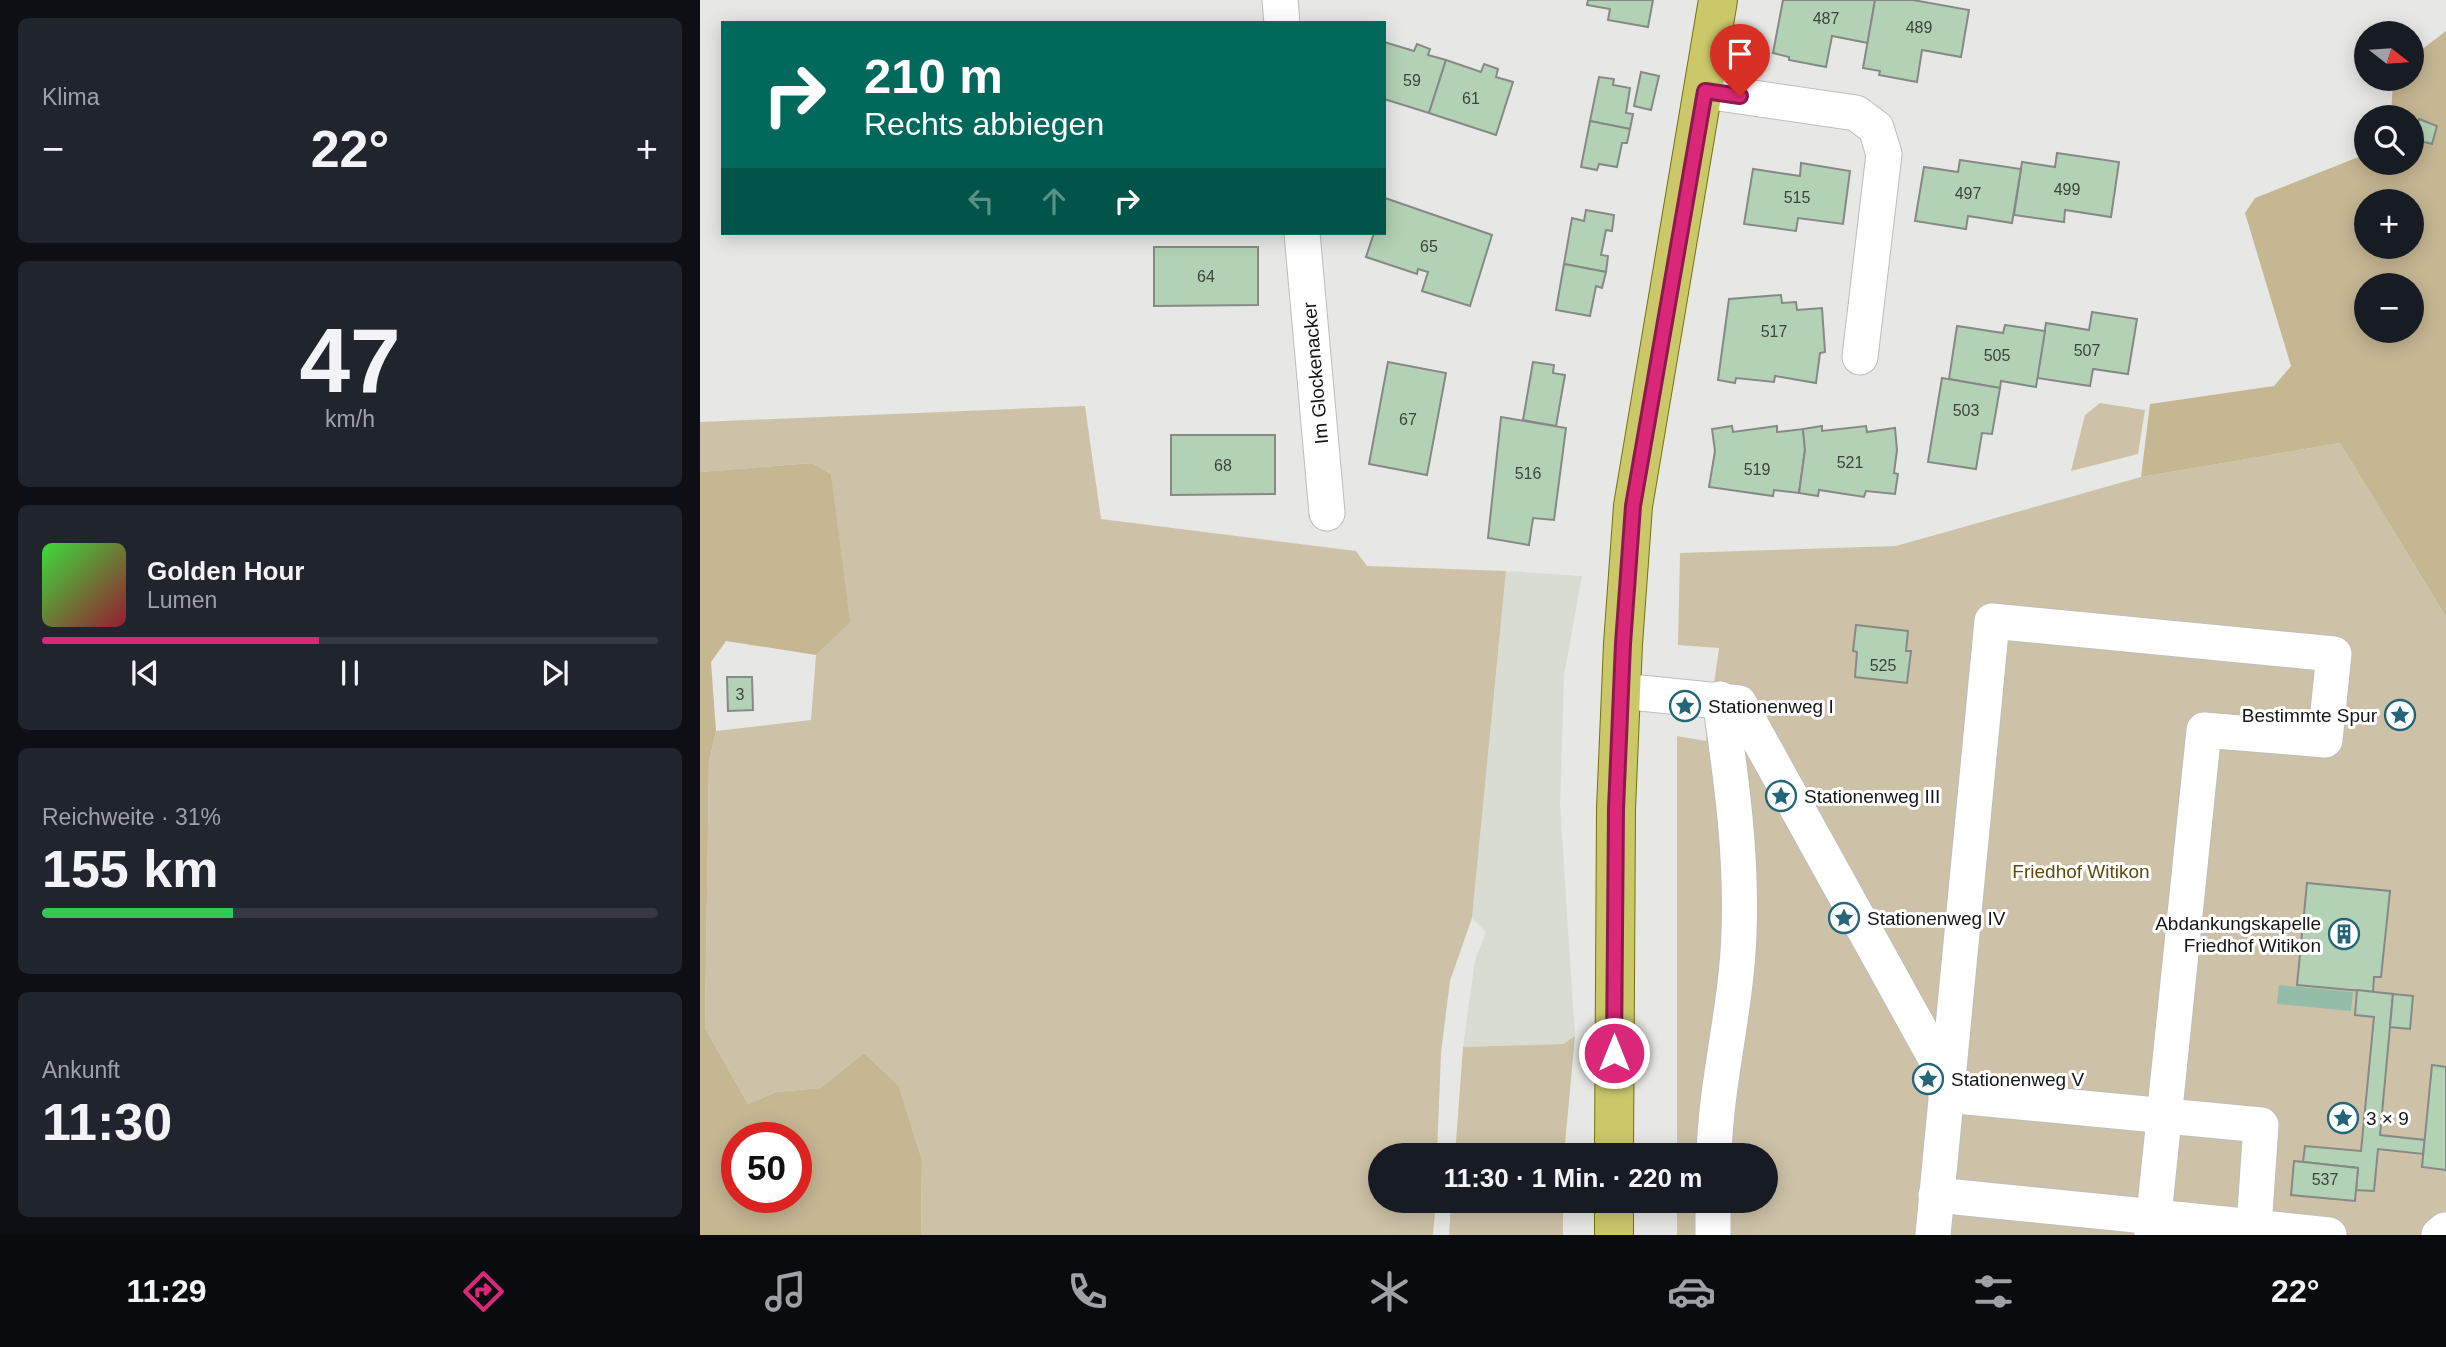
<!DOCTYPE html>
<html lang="de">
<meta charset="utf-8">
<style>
:root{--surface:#171b24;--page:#20242c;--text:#f1f3f6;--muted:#9ea1a6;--line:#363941;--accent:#db2777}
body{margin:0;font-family:Helvetica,sans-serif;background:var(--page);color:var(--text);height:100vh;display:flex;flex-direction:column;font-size:26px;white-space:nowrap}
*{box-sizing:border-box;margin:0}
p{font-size:23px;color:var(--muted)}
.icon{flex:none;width:38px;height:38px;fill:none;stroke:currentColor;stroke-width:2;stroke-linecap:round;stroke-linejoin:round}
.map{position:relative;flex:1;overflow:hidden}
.details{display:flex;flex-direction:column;gap:18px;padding:18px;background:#0d0f14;width:700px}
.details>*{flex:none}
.banner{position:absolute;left:21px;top:21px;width:665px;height:214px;border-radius:0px;box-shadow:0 4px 18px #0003;background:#00695c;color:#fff;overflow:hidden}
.needle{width:46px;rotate:107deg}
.tools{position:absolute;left:1654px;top:21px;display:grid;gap:14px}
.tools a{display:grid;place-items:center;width:70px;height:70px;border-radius:50%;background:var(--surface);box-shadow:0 4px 18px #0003;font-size:35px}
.speed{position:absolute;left:21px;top:1122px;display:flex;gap:14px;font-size:35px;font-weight:700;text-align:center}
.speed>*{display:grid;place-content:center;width:91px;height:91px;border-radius:50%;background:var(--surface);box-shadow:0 4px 18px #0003;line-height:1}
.speed .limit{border:10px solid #d22;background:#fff;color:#111}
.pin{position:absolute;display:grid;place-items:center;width:60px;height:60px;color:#fff;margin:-72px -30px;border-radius:50% 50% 50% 0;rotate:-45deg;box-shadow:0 0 7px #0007}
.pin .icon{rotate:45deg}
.me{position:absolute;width:77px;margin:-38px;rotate:0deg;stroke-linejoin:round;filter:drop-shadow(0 0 5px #0008)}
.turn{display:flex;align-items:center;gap:24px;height:147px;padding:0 28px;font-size:32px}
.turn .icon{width:91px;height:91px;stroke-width:2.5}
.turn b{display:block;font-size:49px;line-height:60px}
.lanes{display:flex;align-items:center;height:66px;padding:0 28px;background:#0003;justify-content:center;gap:35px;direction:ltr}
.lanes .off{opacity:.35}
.big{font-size:52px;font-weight:700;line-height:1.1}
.details .card{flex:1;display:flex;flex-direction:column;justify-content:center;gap:10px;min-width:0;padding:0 24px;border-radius:10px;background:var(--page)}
.details .dial{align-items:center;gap:0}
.dial b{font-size:91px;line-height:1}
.song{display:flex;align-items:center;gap:21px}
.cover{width:84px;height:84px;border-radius:10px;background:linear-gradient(135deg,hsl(120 70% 55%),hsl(350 70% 35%))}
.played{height:7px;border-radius:4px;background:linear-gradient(90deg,var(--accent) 45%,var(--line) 45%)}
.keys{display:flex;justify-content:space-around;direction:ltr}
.heat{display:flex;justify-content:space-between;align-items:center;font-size:38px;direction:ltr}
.charge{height:10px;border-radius:5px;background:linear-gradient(90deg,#34c759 31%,var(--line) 0)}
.trip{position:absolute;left:668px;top:1143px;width:410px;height:70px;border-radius:35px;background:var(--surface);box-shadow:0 4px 18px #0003;font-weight:700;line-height:70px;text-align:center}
.dock{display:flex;height:112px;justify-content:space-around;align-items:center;background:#090b0e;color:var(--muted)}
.dock .icon{width:49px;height:49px}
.dock .on{color:var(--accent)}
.dock b{font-size:32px;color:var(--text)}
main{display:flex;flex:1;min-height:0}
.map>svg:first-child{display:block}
.built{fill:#d8dcd2}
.green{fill:#cdc2a7}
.forest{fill:#c6b793;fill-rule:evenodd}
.water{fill:#93bca9}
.building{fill:#b3d1b4;stroke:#878987;stroke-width:2}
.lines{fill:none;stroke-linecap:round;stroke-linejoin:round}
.minor-casing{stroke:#bdbebb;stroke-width:37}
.major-casing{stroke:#75710b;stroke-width:40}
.minor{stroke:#fff;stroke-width:35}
.major{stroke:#cbc86a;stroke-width:38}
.route-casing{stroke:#8e194d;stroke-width:18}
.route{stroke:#db2777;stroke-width:12}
.labels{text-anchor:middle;stroke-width:6;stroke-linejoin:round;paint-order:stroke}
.number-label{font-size:16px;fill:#3c443c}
.street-label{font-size:19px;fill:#151514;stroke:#fff}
.poi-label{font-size:19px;fill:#151514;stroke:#fff;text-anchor:start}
.park-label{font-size:19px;fill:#604b0a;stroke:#fff}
</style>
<main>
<section class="details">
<div class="card"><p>Klima</p>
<div class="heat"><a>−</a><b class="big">22°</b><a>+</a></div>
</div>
<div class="card dial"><b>47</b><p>km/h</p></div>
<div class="card">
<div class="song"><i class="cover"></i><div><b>Golden Hour</b><p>Lumen</p></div></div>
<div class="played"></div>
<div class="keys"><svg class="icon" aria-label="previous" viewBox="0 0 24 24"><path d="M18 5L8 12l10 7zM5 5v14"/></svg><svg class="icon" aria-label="pause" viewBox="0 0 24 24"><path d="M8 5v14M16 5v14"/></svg><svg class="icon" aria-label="next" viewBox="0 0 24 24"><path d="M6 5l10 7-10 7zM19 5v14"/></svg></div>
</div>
<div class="card"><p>Reichweite · 31%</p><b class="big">155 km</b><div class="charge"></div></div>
<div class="card"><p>Ankunft</p><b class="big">11:30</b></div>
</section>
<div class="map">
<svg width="1746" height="1235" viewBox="0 0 1746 1235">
<rect width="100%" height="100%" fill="#e7e8e5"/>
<path class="built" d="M 806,571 L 882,576 L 864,675 L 860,805 L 875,1036 L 863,1044 L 763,1047 L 775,960 L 786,932 L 772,918 Z"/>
<g class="green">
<path d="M 1400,403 L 1445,410 L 1438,454 L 1371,471 L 1385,415 Z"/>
<path d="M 385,406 L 401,519 L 656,551 L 667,566 L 806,571 L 772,918 L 750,981 L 741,1053 L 737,1155 L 681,1155 L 681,1200 L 736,1201 L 733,1235 L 221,1235 L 222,1160 L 199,1086 L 164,1053 L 120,1088 L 76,1092 L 48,1104 L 5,1028 L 9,762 L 16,731 L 111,720 L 116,655 L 129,641 L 136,530 L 131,474 L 112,463 L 0,472 L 0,422 Z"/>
<path d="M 1640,443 L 1746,617 L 1746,1235 L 977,1235 L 977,1201 L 1066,1200 L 1066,1155 L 977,1155 L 977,736 L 1006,741 L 1019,648 L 978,645 L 980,553 L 1196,546 L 1441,477 Z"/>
<path d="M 875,1036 L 864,1155 L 755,1155 L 763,1047 L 863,1044 Z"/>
<path d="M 751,1201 L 863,1201 L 863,1235 L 749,1235 Z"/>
</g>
<g class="forest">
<path d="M 1746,31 L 1746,617 L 1640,443 L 1441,477 L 1450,404 L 1574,386 L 1591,366 L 1545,213 L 1555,198 L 1666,154 L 1666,163 L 1712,163 L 1712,117 L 1691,117 L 1693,79 L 1712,79 L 1712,57 ZM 1666,201 L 1712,201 L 1712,247 L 1666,247 ZM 1666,285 L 1712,285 L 1712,331 L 1666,331 Z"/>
<path d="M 112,463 L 131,474 L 150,622 L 116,655 L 26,641 L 11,662 L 16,731 L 9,762 L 5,1028 L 48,1104 L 76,1092 L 120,1088 L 164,1053 L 199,1086 L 222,1160 L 221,1235 L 0,1235 L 0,472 ZM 37,1138 L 96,1138 L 96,1197 L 37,1197 Z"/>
</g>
<path class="water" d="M 1579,985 L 1653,992 L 1651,1011 L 1577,1004 Z"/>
<g class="building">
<path d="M 888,0 L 953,0 L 948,27 L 908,20 L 910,9 L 887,5 Z"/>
<path d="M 1083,0 L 1175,0 L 1168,43 L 1132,36 L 1126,67 L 1089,60 L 1089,57 L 1073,53 Z"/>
<path d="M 1175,0 L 1213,0 L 1269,10 L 1261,57 L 1222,50 L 1217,82 L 1179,75 L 1180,71 L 1163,68 Z"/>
<path d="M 684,42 L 714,51 L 717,44 L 730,49 L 728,55 L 746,60 L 729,113 L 684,99 Z"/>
<path d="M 746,60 L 781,72 L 784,64 L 798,69 L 796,77 L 813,82 L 796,135 L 729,113 Z"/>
<path d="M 941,72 L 959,76 L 951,110 L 934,106 Z"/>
<path d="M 899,77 L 914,79 L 913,85 L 930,88 L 926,113 L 933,114 L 930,129 L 890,121 Z"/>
<path d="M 1719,119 L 1737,126 L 1732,144 L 1713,139 Z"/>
<path d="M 890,121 L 930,129 L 927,143 L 922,143 L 917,167 L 899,164 L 897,170 L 881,167 Z"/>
<path d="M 1357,153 L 1419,162 L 1411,217 L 1365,210 L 1364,222 L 1314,215 L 1322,162 L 1355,167 Z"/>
<path d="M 1260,160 L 1321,169 L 1312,223 L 1268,216 L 1266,229 L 1215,221 L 1224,167 L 1258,172 Z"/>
<path d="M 1101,163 L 1150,171 L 1143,224 L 1098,218 L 1096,231 L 1044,224 L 1053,169 L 1100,176 Z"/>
<path d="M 685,198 L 792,235 L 770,306 L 722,291 L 728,272 L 718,269 L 717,274 L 666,257 L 674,233 L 684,233 Z"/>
<path d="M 886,210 L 914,215 L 912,231 L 906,230 L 901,255 L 908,256 L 906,272 L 864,264 L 872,218 L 884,221 Z"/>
<path d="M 454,247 L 558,247 L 558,305 L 454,306 Z"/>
<path d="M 864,264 L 906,272 L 902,288 L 896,286 L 890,316 L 856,310 Z"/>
<path d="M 1081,295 L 1082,303 L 1096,302 L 1097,310 L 1122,308 L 1125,352 L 1120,353 L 1116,383 L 1075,376 L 1074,382 L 1036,378 L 1035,383 L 1018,380 L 1029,299 Z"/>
<path d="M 1392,312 L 1437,319 L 1428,374 L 1393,369 L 1390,386 L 1337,378 L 1346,323 L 1389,330 Z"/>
<path d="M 1305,325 L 1345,331 L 1336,387 L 1301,381 L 1300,388 L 1249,379 L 1257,326 L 1303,333 Z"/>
<path d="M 688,362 L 746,373 L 727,475 L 669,464 Z"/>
<path d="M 833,362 L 854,365 L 853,373 L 865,375 L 856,426 L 823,420 Z"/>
<path d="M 1242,378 L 1300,388 L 1292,434 L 1282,433 L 1276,469 L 1228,462 Z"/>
<path d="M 801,417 L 866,428 L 854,520 L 833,518 L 829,545 L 788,538 Z"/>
<path d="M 1032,426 L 1033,432 L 1077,426 L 1077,432 L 1103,429 L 1105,450 L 1099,493 L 1074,490 L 1073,496 L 1009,487 L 1015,451 L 1012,429 Z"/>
<path d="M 1122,426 L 1122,431 L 1166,426 L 1167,432 L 1195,428 L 1197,450 L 1194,473 L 1198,474 L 1195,494 L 1166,491 L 1164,497 L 1119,490 L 1118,496 L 1099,493 L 1105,450 L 1103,429 Z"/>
<path d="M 471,435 L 575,435 L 575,494 L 471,495 Z"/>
<path d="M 1156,625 L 1208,631 L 1206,651 L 1211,651 L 1207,683 L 1155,677 L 1157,652 L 1153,651 Z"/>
<path d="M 27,677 L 52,677 L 53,710 L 28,711 Z"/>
<path d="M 1607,883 L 1690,891 L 1681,977 L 1674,977 L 1673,992 L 1597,985 Z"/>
<path d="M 1657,990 L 1693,994 L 1680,1135 L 1725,1140 L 1723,1154 L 1678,1149 L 1674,1191 L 1656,1190 L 1658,1168 L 1603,1162 L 1605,1146 L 1661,1151 L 1674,1017 L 1655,1015 Z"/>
<path d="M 1693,994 L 1713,996 L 1710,1029 L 1690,1027 Z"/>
<path d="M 1732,1065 L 1746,1067 L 1746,1170 L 1722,1167 Z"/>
<path d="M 1594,1161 L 1658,1168 L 1655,1201 L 1591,1195 Z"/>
</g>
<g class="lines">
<g class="minor-casing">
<g id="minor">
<path d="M 580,0 L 582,23"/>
<path d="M 1005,91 L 1156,113 L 1176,128 L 1184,154 L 1160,357"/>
<path d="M 602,233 L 627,513"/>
<path d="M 921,691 L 1039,703 L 1247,1079"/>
<path d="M 1246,1095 L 1561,1125 L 1554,1227 L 1629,1235"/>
<path d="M 1014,1155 C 1016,1080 1037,1007 1039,932 C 1042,852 1031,778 1020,699"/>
<path d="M 1236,1195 L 1554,1227"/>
<path d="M 1013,1235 L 1013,1200"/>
<path d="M 1233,1235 L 1292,621 L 1634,654 L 1625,740 L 1504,730 L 1452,1235"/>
<path d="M 1739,1235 L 1745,1230"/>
</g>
</g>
<g class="major-casing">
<g id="major">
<path d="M 914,1155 L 916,809 L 923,644 L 933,506 L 1018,0"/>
<path d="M 914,1235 L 914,1200"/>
</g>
</g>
<use href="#minor" class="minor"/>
<use href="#major" class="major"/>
</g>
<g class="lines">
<g class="route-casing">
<path id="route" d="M 914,1053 L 916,809 L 923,644 L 933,506 L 1005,91 L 1040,96"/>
</g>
<use href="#route" class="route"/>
</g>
<defs>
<g id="sight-ring" transform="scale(1.575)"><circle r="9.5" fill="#fff" stroke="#246579" stroke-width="1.5"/><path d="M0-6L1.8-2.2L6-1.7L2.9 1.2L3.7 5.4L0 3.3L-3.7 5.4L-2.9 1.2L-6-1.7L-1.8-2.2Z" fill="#246579"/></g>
<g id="building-ring" transform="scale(1.575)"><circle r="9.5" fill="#fff" stroke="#246579" stroke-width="1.5"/><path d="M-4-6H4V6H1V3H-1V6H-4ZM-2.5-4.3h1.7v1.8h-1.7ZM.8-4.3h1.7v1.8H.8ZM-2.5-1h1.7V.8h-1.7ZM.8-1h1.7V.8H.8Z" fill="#246579"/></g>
</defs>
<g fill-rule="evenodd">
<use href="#sight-ring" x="985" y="706"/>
<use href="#sight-ring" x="1700" y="715"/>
<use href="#sight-ring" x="1081" y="796"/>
<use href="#sight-ring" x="1144" y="918"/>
<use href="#building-ring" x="1644" y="934"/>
<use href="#sight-ring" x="1228" y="1079"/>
<use href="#sight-ring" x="1643" y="1118"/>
</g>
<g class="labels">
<g class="number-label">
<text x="1126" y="24">487</text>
<text x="1219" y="33">489</text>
<text x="712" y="86">59</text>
<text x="771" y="104">61</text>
<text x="1367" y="195">499</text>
<text x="1268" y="199">497</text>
<text x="1097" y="203">515</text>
<text x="729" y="252">65</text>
<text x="506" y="282">64</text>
<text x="1074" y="337">517</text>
<text x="1387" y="356">507</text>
<text x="1297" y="361">505</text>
<text x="1266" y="416">503</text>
<text x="708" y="425">67</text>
<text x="1150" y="468">521</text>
<text x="523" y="471">68</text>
<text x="1057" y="475">519</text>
<text x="828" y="479">516</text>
<text x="1183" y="671">525</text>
<text x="40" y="700">3</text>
<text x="1625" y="1185">537</text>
</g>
<g class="street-label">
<text transform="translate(615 373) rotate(-95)" y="7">Im Glockenacker</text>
</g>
<g class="poi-label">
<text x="1008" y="713">Stationenweg I</text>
<text x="1677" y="722" text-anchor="end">Bestimmte Spur</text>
<text x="1104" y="803">Stationenweg III</text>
<text x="1167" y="925">Stationenweg IV</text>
<text x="1621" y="930" text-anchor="end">Abdankungskapelle<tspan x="1621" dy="22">Friedhof Witikon</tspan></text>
<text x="1251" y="1086">Stationenweg V</text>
<text x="1666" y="1125">3 × 9</text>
</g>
<g class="park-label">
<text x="1381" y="878">Friedhof Witikon</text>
</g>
</g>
</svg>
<div class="tools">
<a><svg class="needle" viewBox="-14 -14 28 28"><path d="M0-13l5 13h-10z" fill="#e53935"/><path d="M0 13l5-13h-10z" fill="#9ea1a6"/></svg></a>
<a><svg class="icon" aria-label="search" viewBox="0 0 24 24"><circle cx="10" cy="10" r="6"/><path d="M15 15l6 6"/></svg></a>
<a>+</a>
<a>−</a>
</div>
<div class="speed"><div class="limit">50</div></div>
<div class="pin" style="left:1040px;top:96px;background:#d93025"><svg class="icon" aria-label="arrive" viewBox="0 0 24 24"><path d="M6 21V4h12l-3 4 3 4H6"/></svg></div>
<svg class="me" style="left:914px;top:1053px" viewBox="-20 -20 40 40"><circle r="17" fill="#db2777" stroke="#fff" stroke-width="3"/><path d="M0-11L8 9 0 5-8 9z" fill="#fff"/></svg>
<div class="trip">11:30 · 1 Min. · 220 m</div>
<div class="banner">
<div class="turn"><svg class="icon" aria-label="right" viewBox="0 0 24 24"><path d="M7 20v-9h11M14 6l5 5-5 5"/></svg><div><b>210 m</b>Rechts abbiegen</div></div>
<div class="lanes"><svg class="icon off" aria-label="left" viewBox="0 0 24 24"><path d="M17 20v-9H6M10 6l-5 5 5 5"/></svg><svg class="icon off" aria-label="ahead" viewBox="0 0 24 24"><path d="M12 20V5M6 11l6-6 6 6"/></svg><svg class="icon" aria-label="right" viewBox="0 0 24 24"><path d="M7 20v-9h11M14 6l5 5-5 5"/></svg></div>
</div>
</div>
</main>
<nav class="dock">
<b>11:29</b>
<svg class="icon on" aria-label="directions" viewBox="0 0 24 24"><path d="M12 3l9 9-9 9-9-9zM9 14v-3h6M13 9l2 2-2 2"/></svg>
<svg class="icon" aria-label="music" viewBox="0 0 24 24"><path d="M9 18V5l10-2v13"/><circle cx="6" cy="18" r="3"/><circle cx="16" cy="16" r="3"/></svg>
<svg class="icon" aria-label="phone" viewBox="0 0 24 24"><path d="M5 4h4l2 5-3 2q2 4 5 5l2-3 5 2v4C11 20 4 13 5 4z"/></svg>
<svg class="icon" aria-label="climate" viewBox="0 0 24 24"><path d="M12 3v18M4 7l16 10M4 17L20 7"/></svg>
<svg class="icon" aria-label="car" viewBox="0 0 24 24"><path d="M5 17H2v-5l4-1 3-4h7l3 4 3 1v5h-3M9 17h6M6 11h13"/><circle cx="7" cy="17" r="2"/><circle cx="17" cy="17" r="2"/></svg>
<svg class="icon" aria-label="filters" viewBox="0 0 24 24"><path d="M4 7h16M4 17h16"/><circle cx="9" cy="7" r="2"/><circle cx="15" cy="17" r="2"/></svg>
<b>22°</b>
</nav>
